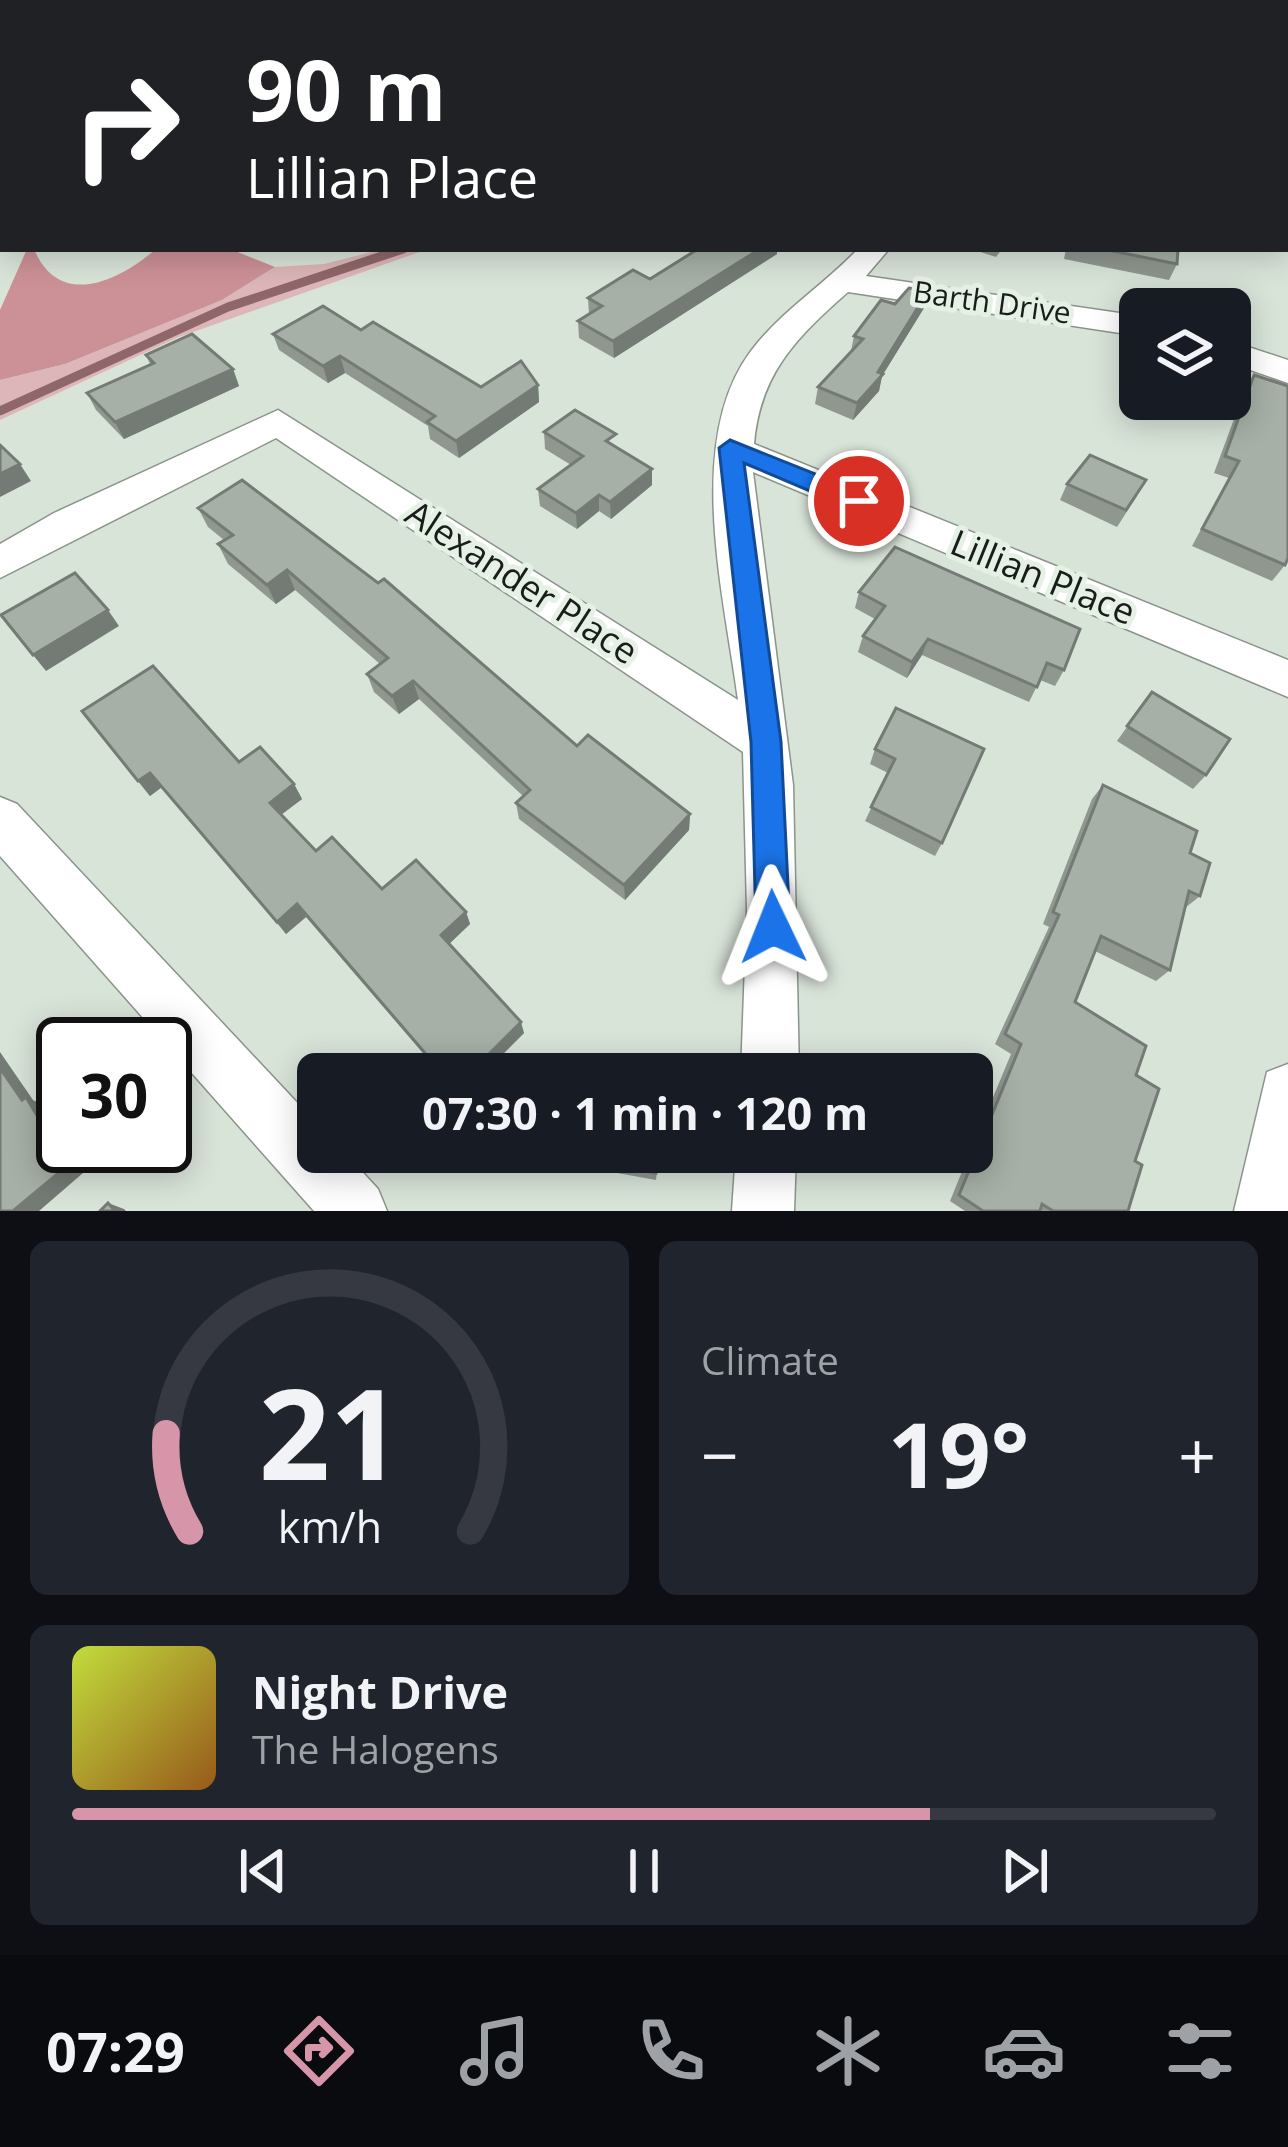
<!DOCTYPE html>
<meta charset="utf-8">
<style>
:root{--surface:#171b24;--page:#20242c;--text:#f1f3f6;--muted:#9ea1a6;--line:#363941;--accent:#d695a8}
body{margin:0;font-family:"Open Sans",sans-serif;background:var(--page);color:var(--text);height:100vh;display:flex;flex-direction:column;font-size:45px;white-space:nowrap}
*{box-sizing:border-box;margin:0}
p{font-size:39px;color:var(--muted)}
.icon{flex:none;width:66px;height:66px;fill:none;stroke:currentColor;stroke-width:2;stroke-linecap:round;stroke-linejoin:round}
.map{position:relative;height:1211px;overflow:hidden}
.panel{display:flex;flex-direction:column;gap:30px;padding:30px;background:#0d0f14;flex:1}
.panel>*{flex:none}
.guide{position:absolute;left:0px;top:0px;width:1290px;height:252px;box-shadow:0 6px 30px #0003;background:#202124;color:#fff;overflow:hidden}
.tools{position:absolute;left:1119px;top:288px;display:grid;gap:24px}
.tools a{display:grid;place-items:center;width:132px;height:132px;border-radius:18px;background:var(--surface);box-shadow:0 6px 30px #0003;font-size:60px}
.speed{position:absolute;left:36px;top:1017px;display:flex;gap:24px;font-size:60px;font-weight:700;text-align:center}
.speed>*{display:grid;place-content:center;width:156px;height:156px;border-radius:50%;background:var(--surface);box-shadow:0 6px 30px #0003;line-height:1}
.speed .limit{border:6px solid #111;border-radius:18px;background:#fff;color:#111}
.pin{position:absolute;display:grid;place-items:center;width:102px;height:102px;color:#fff;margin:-51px;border:6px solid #fff;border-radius:50%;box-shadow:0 3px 12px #0007}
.me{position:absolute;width:132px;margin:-66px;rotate:358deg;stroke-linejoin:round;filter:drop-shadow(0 0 9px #0008)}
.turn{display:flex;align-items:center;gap:42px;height:252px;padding:0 48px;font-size:54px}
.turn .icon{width:156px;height:156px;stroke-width:2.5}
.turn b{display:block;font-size:84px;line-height:102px}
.big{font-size:90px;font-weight:700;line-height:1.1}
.panel .tile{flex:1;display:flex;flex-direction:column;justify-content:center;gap:18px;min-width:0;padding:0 42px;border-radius:18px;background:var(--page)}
.panel .dial{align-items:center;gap:0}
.dial svg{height:312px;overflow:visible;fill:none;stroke:var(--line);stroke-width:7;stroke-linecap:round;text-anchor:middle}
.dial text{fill:var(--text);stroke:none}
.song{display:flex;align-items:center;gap:36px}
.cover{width:144px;height:144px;border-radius:18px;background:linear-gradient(135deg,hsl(70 70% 55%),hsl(30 70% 35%))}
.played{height:12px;border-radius:6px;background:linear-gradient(90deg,var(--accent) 75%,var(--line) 75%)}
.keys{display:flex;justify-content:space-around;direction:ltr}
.heat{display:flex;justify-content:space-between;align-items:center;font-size:66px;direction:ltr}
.panel .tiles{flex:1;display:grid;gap:30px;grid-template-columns:1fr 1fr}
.tile:last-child{grid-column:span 2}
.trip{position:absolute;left:297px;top:1053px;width:696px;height:120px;border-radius:18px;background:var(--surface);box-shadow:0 6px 30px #0003;font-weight:700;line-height:120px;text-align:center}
.menu{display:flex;height:192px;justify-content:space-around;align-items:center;background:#090b0e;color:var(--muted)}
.menu .icon{width:84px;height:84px}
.menu .selected{color:var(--accent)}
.menu b{font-size:54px;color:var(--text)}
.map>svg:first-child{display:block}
.green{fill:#dcb6b9}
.forest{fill:#cc9197}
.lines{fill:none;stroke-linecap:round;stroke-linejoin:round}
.stream{stroke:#8f676a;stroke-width:9}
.street-casing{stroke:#8a948a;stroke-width:3}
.secondary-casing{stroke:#8a948a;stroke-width:3}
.street{fill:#fff;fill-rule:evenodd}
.secondary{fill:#fff;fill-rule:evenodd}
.wall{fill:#8f978f}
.shaded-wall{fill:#747b74}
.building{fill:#a6b0a6;stroke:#747b74;stroke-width:3}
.route{fill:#1a73e8;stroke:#114b97;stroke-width:3}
.labels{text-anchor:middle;stroke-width:10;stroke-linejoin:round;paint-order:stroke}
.far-street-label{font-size:30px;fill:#191d19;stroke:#e6f1e6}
.street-label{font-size:36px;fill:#191d19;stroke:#e6f1e6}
</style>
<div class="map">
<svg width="1288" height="1211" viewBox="0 0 1288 1211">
<rect width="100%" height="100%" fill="#d9e4d9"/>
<path class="green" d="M 384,249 L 428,249 L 179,337 L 0,420 L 0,380 L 65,364 L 222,300 L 275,267 L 324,264 Z"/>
<path class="forest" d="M 27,249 L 34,249 C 59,309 118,282 156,249 L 230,249 L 275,267 L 222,300 L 65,364 L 0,380 L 0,310 Z"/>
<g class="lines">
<path class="stream" d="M 0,411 L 228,307 L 403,249"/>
<g class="street-casing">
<g id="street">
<path d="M 892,0 L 915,0 L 917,3 L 894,3 Z"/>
<path d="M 0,101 L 3,101 L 3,119 L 0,118 Z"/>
<rect x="1287" y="169" width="1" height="16"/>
<path d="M 858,249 L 889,249 L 866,276 L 1140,316 L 1140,336 L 848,292 C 797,337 760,373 754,444 L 1288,660 L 1288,697 L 753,472 L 793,785 L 799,1074 L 741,1074 L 747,909 L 743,752 L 276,438 L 0,578 L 0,544 L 54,513 L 278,410 L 738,700 C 724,595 684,440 751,351 C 781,311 824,285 858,249 Z"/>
<path d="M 1230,341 L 1288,360 L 1288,383 L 1230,363 Z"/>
<path d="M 0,797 L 17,804 L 318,1125 L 318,1152 L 344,1152 L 378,1189 L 387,1211 L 314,1211 L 0,856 Z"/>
<path d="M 1288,1064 L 1288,1211 L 1234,1211 L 1267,1072 Z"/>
<path d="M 736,1152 L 796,1152 L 794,1211 L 732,1211 Z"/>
</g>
</g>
<g class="secondary-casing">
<path id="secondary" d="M 0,168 L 3,168 L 0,194 Z"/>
</g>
<use href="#street" class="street"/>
<use href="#secondary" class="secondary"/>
</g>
<g class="wall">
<path d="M 950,0 L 1029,0 L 1028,3 L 953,3 Z"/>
<path d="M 698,249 L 777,249 L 777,254 L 614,358 L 579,338 L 578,321 L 589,315 L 588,298 L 650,279 Z"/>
<path d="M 971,249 L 1002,249 L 996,257 Z"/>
<path d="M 1066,249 L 1178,249 L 1177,264 L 1169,280 L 1064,259 Z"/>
<path d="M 928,291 L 924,308 L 882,376 L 879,391 L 853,420 L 815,404 L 818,387 L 851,351 L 854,336 Z"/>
<path d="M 361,330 L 481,387 L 538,385 L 539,402 L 459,458 L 430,439 L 428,426 L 345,373 L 328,383 L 279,350 L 273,334 Z"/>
<path d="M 146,355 L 233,369 L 239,386 L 124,439 L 96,410 L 87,393 L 150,364 Z"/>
<path d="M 1254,375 L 1285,565 L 1272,581 L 1192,546 L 1229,478 L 1214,473 L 1244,392 Z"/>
<path d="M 544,432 L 616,447 L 652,469 L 652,485 L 611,519 L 599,511 L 577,529 L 540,506 L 538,489 L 571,465 L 545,449 Z"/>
<path d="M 1067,484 L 1137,496 L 1117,527 L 1060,500 Z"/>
<path d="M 198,508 L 577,746 L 690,814 L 689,830 L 625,900 L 519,819 L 516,803 L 523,796 L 419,699 L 399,714 L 374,692 L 367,674 L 380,664 L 295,590 L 276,604 L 228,564 L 218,544 L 224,540 L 208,527 Z"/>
<path d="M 859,592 L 1064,670 L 1055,686 L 1040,680 L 1029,702 L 922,655 L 907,678 L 858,652 L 863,636 L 875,619 L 855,608 Z"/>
<path d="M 1152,692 L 1206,775 L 1193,789 L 1117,741 Z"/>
<path d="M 896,708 L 942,843 L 935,856 L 865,821 L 888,773 L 870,764 L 875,749 Z"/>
<path d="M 82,711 L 239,762 L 294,784 L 302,799 L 281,815 L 316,851 L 382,889 L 466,912 L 470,924 L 449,944 L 524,1033 L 483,1074 L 441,1074 L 306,917 L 286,934 L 162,787 L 150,796 Z"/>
<path d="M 1103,785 L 1190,853 L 1200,896 L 1185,908 L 1170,970 L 1156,981 L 1095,951 L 1075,1002 L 1136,1075 L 1135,1161 L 1128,1211 L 965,1211 L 950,1201 L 970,1152 L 972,1152 L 972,1148 L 1011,1054 L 995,1044 L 1049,927 L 1043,924 L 1092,799 Z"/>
<path d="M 542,1152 L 659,1152 L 656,1180 L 545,1160 Z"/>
</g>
<g class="shaded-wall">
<path d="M 760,249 L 777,249 L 777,254 L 614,358 L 613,341 Z"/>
<path d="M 928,291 L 924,308 L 882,376 L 879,391 L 853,420 L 857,403 Z"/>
<path d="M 340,356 L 345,373 L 328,383 L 323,366 Z"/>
<path d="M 233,369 L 239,386 L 124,439 L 115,422 Z"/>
<path d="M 538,385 L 539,402 L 459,458 L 456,441 Z"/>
<path d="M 20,464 L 31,481 L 0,497 L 0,474 Z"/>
<path d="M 652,469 L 652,485 L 611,519 L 610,502 Z"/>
<path d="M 599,495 L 599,511 L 577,529 L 576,513 Z"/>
<path d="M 287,570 L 295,590 L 276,604 L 267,585 Z"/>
<path d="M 108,610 L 119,626 L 46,671 L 33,655 Z"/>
<path d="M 928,639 L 922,655 L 907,678 L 912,662 Z"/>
<path d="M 413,681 L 419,699 L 399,714 L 392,696 Z"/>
<path d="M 150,773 L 162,787 L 150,796 L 138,781 Z"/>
<path d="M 294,784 L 302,799 L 278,817 L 270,803 Z"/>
<path d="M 690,814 L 689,830 L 625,900 L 624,885 Z"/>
<path d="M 297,904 L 306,917 L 286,934 L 277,922 Z"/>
<path d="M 466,912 L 470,924 L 446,947 L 441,935 Z"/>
<path d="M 521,1022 L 524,1033 L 483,1074 L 469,1074 Z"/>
<path d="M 0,1052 L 33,1100 L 43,1105 L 63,1138 L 63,1146 L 68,1146 L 83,1173 L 39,1211 L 13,1211 L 22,1100 L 0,1068 Z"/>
<path d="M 108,1203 L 124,1209 L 126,1211 L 115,1211 Z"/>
</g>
<g class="building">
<path d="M 411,0 L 807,0 L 811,3 L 401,3 Z"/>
<path d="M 966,0 L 1012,0 L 1015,3 L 969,3 Z"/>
<path d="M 698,249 L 760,249 L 613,341 L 578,321 L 602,306 L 588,298 L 633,270 L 650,279 Z"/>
<path d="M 1103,249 L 1178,249 L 1177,264 Z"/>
<path d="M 909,288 L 928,291 L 878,372 L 883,374 L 857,403 L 818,387 L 863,339 L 854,336 L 881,300 L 895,304 Z"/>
<path d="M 323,306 L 361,330 L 373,322 L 481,387 L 521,361 L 538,385 L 456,441 L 427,422 L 435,416 L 340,356 L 323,366 L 273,334 Z"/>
<path d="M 192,334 L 233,369 L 115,422 L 87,393 L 154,363 L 146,355 Z"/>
<path d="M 1254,375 L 1288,386 L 1288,558 L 1285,565 L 1202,529 L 1239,461 L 1225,456 Z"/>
<path d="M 575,410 L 616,434 L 606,441 L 652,469 L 610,502 L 599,495 L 576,513 L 538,489 L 583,456 L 544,432 Z"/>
<path d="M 0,445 L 20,464 L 0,474 Z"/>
<path d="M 1090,455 L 1146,480 L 1126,510 L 1067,484 Z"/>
<path d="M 242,480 L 378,583 L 384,579 L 577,746 L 588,735 L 690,814 L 624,885 L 516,803 L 530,790 L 413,681 L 392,696 L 367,674 L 388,658 L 287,570 L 267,585 L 218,544 L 233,535 L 198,508 Z"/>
<path d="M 895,547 L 1080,629 L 1064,670 L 1047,663 L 1037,687 L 928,639 L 912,662 L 863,636 L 885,606 L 859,592 Z"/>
<path d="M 75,573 L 108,610 L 33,655 L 1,615 Z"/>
<path d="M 153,666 L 239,762 L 260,747 L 294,784 L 270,803 L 316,851 L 332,837 L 382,889 L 416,860 L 466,912 L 441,935 L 521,1022 L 469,1074 L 443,1074 L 297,904 L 277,922 L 150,773 L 138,781 L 82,711 Z"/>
<path d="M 1152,692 L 1230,739 L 1206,775 L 1127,726 Z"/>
<path d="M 896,708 L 984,749 L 942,843 L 871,807 L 895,759 L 875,749 Z"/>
<path d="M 1103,785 L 1197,831 L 1190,853 L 1210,863 L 1200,896 L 1189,891 L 1170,970 L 1101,936 L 1075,1002 L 1146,1046 L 1136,1075 L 1159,1089 L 1135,1161 L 1142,1165 L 1128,1211 L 1053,1211 L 1042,1204 L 1040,1211 L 983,1211 L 959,1195 L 1021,1044 L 1005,1034 L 1059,915 L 1053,912 Z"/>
<path d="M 0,1068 L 22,1100 L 26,1097 L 67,1166 L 13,1211 L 0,1211 Z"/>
<path d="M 542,1152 L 659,1152 L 656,1173 Z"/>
<path d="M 108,1203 L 115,1211 L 100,1211 Z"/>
</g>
<path class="route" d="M 730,440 L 868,495 L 872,501 L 859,510 L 850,508 L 744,463 L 781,742 L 790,927 L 785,939 L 773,944 L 761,939 L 756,927 L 751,742 L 719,448 Z"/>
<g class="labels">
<g class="far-street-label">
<text transform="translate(992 303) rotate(8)" y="10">Barth Drive</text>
</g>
<g class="street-label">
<text transform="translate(1043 577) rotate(22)" y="13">Lillian Place</text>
<text transform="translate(522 582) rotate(33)" y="13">Alexander Place</text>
</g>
</g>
</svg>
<div class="tools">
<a><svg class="icon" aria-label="layers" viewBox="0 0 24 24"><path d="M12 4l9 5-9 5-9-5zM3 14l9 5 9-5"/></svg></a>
</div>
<div class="speed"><div class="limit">30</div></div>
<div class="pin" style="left:859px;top:501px;background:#d93025"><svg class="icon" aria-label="arrive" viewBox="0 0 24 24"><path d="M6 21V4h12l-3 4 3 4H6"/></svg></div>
<svg class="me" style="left:773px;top:927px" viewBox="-20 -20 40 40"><path d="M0-17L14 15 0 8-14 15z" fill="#1a73e8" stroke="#fff" stroke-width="4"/></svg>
<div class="trip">07:30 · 1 min · 120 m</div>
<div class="guide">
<div class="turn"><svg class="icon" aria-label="right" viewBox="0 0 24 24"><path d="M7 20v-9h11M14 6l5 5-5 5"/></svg><div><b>90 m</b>Lillian Place</div></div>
</div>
</div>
<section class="panel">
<div class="tiles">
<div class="tile dial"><svg viewBox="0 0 100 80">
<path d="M14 69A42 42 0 1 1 86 69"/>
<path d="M14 69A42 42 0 0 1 8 44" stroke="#d695a8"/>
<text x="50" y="56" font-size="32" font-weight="700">21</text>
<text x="50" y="72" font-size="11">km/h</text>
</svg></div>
<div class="tile"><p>Climate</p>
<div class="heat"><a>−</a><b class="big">19°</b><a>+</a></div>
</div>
<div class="tile">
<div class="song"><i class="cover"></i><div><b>Night Drive</b><p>The Halogens</p></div></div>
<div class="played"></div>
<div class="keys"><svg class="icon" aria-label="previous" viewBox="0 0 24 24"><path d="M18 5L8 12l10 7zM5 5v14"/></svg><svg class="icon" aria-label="pause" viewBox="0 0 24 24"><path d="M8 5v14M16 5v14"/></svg><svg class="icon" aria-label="next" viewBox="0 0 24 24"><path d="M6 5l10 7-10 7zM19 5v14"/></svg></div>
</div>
</div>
</section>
<nav class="menu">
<b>07:29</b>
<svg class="icon selected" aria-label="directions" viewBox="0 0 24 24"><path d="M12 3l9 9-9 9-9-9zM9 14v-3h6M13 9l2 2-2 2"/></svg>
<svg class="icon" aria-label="music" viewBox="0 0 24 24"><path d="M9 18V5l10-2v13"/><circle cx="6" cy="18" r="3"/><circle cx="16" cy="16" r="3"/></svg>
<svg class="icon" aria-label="phone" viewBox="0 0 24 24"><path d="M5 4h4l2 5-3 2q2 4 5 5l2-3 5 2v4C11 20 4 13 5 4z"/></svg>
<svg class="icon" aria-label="climate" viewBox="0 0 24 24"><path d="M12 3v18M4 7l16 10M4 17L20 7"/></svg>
<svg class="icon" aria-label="car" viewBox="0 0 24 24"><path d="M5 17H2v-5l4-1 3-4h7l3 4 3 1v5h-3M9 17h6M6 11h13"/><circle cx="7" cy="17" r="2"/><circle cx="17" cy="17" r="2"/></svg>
<svg class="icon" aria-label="filters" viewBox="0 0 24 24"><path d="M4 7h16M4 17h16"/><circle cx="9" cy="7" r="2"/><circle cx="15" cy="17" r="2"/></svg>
</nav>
